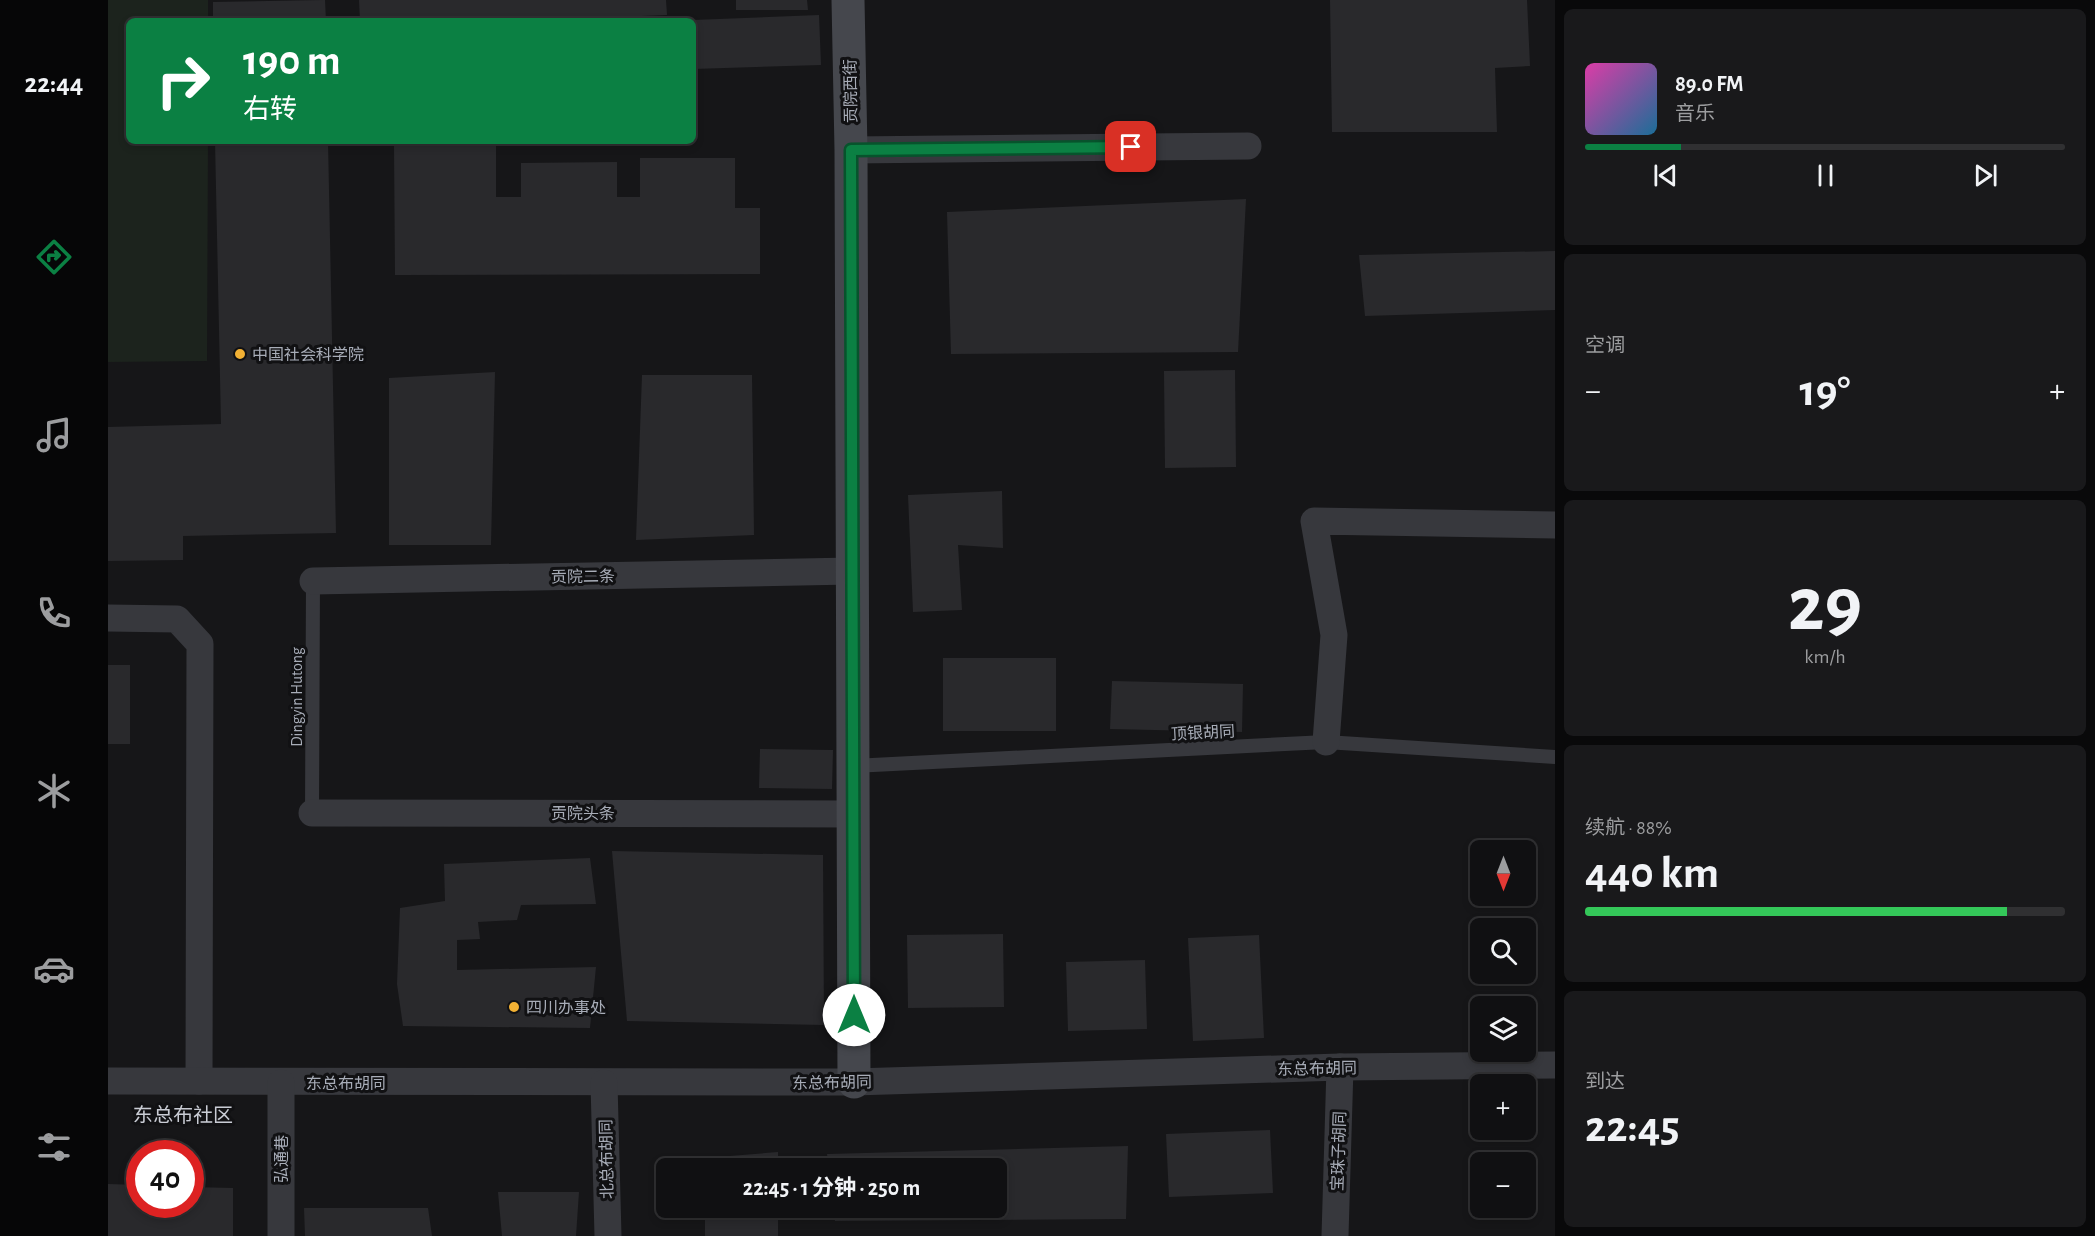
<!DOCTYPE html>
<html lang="zh">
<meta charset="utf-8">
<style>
:root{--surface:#101012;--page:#19191b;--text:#f1f3f6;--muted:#9c9d9f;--line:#303032;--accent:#0b8043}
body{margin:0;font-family:"Alegreya Sans","Noto Sans SC",sans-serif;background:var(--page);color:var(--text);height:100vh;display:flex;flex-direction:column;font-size:22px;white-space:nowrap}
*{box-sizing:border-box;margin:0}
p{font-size:20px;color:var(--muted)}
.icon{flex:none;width:33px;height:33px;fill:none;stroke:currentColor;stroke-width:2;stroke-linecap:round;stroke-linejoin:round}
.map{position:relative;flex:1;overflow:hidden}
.details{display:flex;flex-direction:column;gap:9px;padding:9px;background:#09090a;width:540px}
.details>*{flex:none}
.guide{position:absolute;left:18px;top:18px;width:570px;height:126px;border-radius:9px;box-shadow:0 3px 9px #0003,0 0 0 2px var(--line);background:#0b8043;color:#fff;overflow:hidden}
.needle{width:39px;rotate:180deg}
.buttons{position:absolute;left:1362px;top:840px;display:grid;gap:12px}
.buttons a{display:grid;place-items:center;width:66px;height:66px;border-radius:9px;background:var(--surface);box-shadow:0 3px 9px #0003,0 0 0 2px var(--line);font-size:30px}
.speed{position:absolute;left:18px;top:1140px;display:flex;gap:12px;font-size:30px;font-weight:700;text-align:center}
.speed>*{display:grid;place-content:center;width:78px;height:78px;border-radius:50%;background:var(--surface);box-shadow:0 3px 9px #0003,0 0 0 2px var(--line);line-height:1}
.speed .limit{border:9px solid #d22;background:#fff;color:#111}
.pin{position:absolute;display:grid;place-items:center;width:51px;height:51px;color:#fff;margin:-26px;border-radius:12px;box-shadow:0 3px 9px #0006}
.me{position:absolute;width:66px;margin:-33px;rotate:0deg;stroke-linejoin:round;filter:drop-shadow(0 0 4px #0008)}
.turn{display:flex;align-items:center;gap:21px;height:126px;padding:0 18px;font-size:27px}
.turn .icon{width:78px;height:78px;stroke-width:2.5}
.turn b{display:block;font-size:42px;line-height:51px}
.big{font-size:45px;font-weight:700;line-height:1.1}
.details .widget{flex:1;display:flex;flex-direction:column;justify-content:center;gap:9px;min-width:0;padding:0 21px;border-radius:9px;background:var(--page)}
.details .dial{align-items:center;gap:0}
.dial b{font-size:78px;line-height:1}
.song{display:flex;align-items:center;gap:18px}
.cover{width:72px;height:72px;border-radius:9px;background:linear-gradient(135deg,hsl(320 70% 55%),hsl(200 70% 35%))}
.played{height:6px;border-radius:3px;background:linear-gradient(90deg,var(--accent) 20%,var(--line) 20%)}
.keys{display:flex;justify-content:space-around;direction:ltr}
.heat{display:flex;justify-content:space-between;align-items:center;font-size:33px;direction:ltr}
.charge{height:9px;border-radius:4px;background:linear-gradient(90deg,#34c759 88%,var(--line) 0)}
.trip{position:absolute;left:548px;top:1158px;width:351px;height:60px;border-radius:9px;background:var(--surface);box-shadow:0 3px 9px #0003,0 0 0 2px var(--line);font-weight:700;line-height:60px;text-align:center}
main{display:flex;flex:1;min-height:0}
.menu{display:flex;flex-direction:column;width:108px;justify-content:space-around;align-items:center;background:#060607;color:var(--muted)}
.menu .icon{width:42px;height:42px}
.menu .selected{color:var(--accent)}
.menu b{font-size:27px;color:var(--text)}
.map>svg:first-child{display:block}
.green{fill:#1c231d}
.building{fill:#29292c}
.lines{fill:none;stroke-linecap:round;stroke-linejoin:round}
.lane{stroke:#37383d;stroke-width:14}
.street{stroke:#37383d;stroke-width:27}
.secondary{stroke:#45474d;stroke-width:33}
.route-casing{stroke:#07532c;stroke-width:15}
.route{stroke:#0b8043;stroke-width:10}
.poi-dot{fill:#f2b134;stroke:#111113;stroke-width:2}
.labels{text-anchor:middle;stroke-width:6;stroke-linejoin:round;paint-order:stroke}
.street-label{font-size:16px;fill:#a8adb8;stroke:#111113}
.poi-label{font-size:16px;fill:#a8adb8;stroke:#111113;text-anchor:start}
.quarter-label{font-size:20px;fill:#c9ccd4;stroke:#111113}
</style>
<main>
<nav class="menu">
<b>22:44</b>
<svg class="icon selected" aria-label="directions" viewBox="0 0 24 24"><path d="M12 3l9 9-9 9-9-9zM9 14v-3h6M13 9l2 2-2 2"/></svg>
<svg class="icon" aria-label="music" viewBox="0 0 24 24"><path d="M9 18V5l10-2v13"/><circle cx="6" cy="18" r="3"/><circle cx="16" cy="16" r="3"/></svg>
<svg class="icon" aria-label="phone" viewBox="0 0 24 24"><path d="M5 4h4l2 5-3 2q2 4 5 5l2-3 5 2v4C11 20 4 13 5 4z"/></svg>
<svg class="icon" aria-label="climate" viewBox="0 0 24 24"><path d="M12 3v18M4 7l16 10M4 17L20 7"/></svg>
<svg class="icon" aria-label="car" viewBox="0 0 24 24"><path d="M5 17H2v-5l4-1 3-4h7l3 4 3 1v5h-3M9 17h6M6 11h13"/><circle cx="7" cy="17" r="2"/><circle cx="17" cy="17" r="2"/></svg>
<svg class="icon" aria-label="filters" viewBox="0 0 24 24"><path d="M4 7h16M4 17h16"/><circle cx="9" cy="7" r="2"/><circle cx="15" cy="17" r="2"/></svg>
</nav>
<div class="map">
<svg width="1447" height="1236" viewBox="0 0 1447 1236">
<rect width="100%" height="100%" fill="#161618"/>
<path class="green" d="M 0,0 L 100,0 L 100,21 L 21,21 L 21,141 L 100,141 L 99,361 L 0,362 Z"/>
<g class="building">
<path d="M 215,0 L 217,0 L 218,21 L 105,21 L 105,2 Z"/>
<path d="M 251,0 L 558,0 L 559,15 L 408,21 L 252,21 Z"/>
<path d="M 628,0 L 699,0 L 700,10 L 628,10 Z"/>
<path d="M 1222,0 L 1419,0 L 1422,66 L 1387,68 L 1389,132 L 1224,132 Z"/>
<path d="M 711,15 L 713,65 L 585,69 L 585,20 Z"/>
<path d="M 107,141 L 220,141 L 228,533 L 75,536 L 75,560 L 0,561 L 0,427 L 113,424 Z"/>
<path d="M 388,144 L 388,197 L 413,197 L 413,163 L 509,162 L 509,197 L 532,197 L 532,158 L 627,158 L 627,208 L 652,208 L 652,274 L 287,275 L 286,145 Z"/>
<path d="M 1138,199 L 1130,352 L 843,354 L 839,212 Z"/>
<path d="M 1447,251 L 1447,310 L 1257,316 L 1251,255 Z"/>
<path d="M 1127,370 L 1128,467 L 1057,468 L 1056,371 Z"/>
<path d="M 387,372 L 383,545 L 281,545 L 281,378 Z"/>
<path d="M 534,375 L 644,375 L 646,535 L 528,540 Z"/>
<path d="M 894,491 L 895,548 L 850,545 L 854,610 L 805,612 L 800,495 Z"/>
<rect x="835" y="658" width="113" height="73"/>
<rect x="0" y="665" width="22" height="79"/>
<path d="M 1004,681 L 1135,684 L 1134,732 L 1002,729 Z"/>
<path d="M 652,749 L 725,750 L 724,789 L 651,788 Z"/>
<path d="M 504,851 L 715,855 L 716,1025 L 519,1021 Z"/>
<path d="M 482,858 L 488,904 L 413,905 L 409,920 L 370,922 L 372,939 L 349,940 L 349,970 L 488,967 L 482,1028 L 295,1026 L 289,984 L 292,908 L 337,901 L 336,864 Z"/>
<path d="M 895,934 L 896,1007 L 800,1008 L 799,935 Z"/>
<path d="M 1151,935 L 1156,1038 L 1085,1041 L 1080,938 Z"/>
<path d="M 1037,960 L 1039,1029 L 960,1031 L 958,962 Z"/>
<path d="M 1162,1130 L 1165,1193 L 1061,1197 L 1058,1134 Z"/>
<path d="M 1020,1146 L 1018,1219 L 727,1221 L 725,1208 L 888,1208 L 888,1168 L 721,1168 L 719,1154 Z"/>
<path d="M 670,1152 L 670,1168 L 597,1168 L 597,1158 Z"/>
<path d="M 0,1184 L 32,1185 L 32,1204 L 82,1204 L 82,1187 L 125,1188 L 125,1236 L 0,1236 Z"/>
<path d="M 390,1192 L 471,1192 L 468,1236 L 394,1236 Z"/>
<path d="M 196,1208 L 320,1208 L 324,1236 L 197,1236 Z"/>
<rect x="597" y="1208" width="73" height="28"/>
</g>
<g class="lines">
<g class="lane">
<path d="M 745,766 L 1218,742 L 1447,757"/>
<path d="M 204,813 L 205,581"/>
</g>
<g class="street">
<path d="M 743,150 L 1140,146"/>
<path d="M 205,581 L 744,571"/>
<path d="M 0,618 L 69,619 L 92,644 L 91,1081"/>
<path d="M 1218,742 L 1226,635 L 1206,521 L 1447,525"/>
<path d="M 204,813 L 745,814"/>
<path d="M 0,1081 L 746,1082 L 1232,1067 L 1447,1065"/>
<path d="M 496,1083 L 500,1236"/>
<path d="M 173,1236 L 173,1083"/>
<path d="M 1227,1236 L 1232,1067"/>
</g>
<path class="secondary" d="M 740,0 L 743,150 L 746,1082"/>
</g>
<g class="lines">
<g class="route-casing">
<path id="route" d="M 746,1015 L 743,150 L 1023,147"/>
</g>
<use href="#route" class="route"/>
</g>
<g class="poi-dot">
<circle cx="132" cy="354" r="6"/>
<circle cx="406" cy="1007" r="6"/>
</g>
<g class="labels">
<g class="street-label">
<text transform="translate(742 91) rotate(-91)" y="6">贡院西街</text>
<text transform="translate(475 576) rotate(-1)" y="6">贡院二条</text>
<text transform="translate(188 697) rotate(-90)" y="6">Dingyin Hutong</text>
<text transform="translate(1095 732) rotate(-3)" y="6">顶银胡同</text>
<text x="475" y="819">贡院头条</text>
<text transform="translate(1209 1068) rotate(-1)" y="6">东总布胡同</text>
<text transform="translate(724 1082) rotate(-1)" y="6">东总布胡同</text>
<text x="238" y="1089">东总布胡同</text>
<text transform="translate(1230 1151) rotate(-88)" y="6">宝珠子胡同</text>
<text transform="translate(173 1159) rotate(-90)" y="6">弘通巷</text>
<text transform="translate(498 1159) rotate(-91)" y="6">北总布胡同</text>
</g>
<g class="poi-label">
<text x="144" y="360">中国社会科学院</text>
<text x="418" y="1013">四川办事处</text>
</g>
<g class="quarter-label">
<text x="75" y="1122">东总布社区</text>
</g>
</g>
</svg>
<div class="buttons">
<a><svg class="needle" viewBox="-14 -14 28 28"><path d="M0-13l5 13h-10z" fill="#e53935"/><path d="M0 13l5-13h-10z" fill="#9c9d9f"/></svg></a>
<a><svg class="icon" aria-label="search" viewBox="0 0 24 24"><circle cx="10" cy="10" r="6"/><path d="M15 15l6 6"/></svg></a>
<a><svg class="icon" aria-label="layers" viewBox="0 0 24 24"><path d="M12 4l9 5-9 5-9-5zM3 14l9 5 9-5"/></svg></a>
<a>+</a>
<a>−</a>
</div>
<div class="speed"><div class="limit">40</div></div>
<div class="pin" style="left:1023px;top:147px;background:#d93025"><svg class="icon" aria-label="arrive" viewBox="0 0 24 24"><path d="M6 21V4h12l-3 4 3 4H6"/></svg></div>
<svg class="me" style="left:746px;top:1015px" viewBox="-20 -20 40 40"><circle r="19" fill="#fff"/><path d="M0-13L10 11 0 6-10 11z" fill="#0b8043"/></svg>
<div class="trip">22:45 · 1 分钟 · 250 m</div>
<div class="guide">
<div class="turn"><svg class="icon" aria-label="right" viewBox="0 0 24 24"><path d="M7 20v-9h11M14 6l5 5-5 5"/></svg><div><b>190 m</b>右转</div></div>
</div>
</div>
<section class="details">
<div class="widget">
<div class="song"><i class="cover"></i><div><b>89.0 FM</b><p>音乐</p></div></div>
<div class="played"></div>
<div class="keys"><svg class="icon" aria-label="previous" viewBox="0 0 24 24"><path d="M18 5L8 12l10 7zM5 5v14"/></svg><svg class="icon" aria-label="pause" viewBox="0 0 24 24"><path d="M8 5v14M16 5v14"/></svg><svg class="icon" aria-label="next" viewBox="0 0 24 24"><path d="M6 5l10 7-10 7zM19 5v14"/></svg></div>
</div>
<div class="widget"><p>空调</p>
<div class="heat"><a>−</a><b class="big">19°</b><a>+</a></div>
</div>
<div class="widget dial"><b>29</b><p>km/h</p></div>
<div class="widget"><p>续航 · 88%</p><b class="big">440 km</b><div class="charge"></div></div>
<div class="widget"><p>到达</p><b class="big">22:45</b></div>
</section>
</main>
